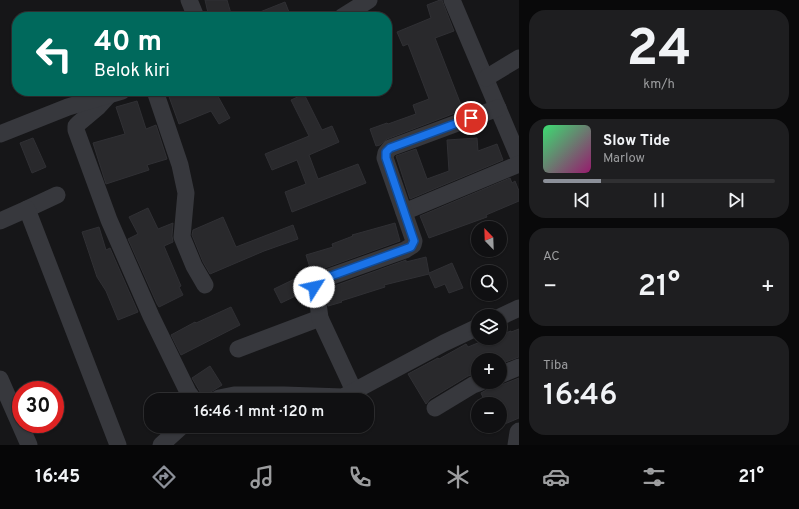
<!DOCTYPE html>
<html lang="id">
<meta charset="utf-8">
<style>
:root{--surface:#101012;--page:#1e1e20;--text:#f1f3f6;--muted:#9c9d9f;--line:#303032;--accent:#8c9099}
body{margin:0;font-family:Overpass,sans-serif;background:var(--page);color:var(--text);height:100vh;display:flex;flex-direction:column;font-size:15px;white-space:nowrap}
*{box-sizing:border-box;margin:0}
p{font-size:13px;color:var(--muted)}
.icon{flex:none;width:22px;height:22px;fill:none;stroke:currentColor;stroke-width:2;stroke-linecap:round;stroke-linejoin:round}
.map{position:relative;flex:1;overflow:hidden}
.side{display:flex;flex-direction:column;gap:10px;padding:10px;background:#09090a;width:280px}
.side>*{flex:none}
.top-card{position:absolute;left:12px;top:12px;width:380px;height:84px;border-radius:16px;box-shadow:0 1px 3px #0004,0 0 0 1px var(--line);background:#00695c;color:#fff;overflow:hidden}
.needle{width:26px;rotate:337deg}
.controls{position:absolute;left:471px;top:221px;display:grid;gap:8px}
.controls a{display:grid;place-items:center;width:36px;height:36px;border-radius:50%;background:var(--surface);box-shadow:0 1px 3px #0004,0 0 0 1px var(--line);font-size:20px}
.speed{position:absolute;left:12px;top:381px;display:flex;gap:8px;font-size:20px;font-weight:700;text-align:center}
.speed>*{display:grid;place-content:center;width:52px;height:52px;border-radius:50%;background:var(--surface);box-shadow:0 1px 3px #0004,0 0 0 1px var(--line);line-height:1}
.speed .limit{border:6px solid #d22;background:#fff;color:#111}
.pin{position:absolute;display:grid;place-items:center;width:34px;height:34px;color:#fff;margin:-17px;border:2px solid #fff;border-radius:50%;box-shadow:0 1px 4px #0007}
.me{position:absolute;width:44px;margin:-22px;rotate:55deg;stroke-linejoin:round;filter:drop-shadow(0 0 3px #0008)}
.turn{display:flex;align-items:center;gap:14px;height:84px;padding:0 16px;font-size:18px}
.turn .icon{width:52px;height:52px;stroke-width:2.5}
.turn b{display:block;font-size:28px;line-height:34px}
.big{font-size:30px;font-weight:600;line-height:1.1}
.side .tile{flex:1;display:flex;flex-direction:column;justify-content:center;gap:6px;min-width:0;padding:0 14px;border-radius:16px;background:var(--page)}
.side .dial{align-items:center;gap:0}
.dial b{font-size:52px;line-height:1}
.song{display:flex;align-items:center;gap:12px}
.cover{width:48px;height:48px;border-radius:6px;background:linear-gradient(135deg,hsl(140 70% 55%),hsl(320 70% 35%))}
.played{height:4px;border-radius:2px;background:linear-gradient(90deg,var(--accent) 25%,var(--line) 25%)}
.keys{display:flex;justify-content:space-around;direction:ltr}
.heat{display:flex;justify-content:space-between;align-items:center;font-size:22px;direction:ltr}
.trip{position:absolute;left:144px;top:393px;width:230px;height:40px;border-radius:16px;background:var(--surface);box-shadow:0 1px 3px #0004,0 0 0 1px var(--line);font-weight:600;line-height:40px;text-align:center}
.tabs{display:flex;height:64px;justify-content:space-around;align-items:center;background:#060607;color:var(--muted)}
.tabs .icon{width:28px;height:28px}
.tabs .on{color:var(--accent)}
.tabs b{font-size:18px;color:var(--text)}
main{display:flex;flex:1;min-height:0}
.map>svg:first-child{display:block}
.building{fill:#29292c;stroke:#303034}
.lines{fill:none;stroke-linecap:round;stroke-linejoin:round}
.minor{stroke:#37383d;stroke-width:17}
.route-casing{stroke:#114b97;stroke-width:10}
.route{stroke:#1a73e8;stroke-width:7}
</style>
<main>
<div class="map">
<svg width="519" height="445" viewBox="0 0 519 445">
<rect width="100%" height="100%" fill="#161618"/>
<g class="building">
<path d="M 205,0 L 227,0 L 232,17 L 209,17 Z"/>
<path d="M 440,0 L 442,0 L 454,31 L 435,38 L 463,110 L 387,139 L 380,145 L 376,146 L 370,129 L 387,123 L 388,124 L 416,114 L 413,105 L 429,99 L 408,44 L 403,46 L 397,32 L 431,18 L 427,5 Z"/>
<path d="M 285,2 L 291,17 L 250,17 L 250,16 Z"/>
<path d="M 167,91 L 215,91 L 230,118 L 219,124 L 211,111 L 179,124 Z"/>
<path d="M 304,94 L 322,130 L 332,126 L 339,142 L 309,155 L 318,179 L 358,164 L 366,183 L 292,212 L 285,192 L 306,184 L 297,160 L 272,170 L 265,154 L 309,136 L 291,100 Z"/>
<path d="M 137,101 L 146,129 L 156,125 L 167,159 L 147,165 L 149,170 L 106,184 L 93,143 L 125,134 L 116,107 Z"/>
<path d="M 33,138 L 46,167 L 32,173 L 20,143 Z"/>
<path d="M 477,138 L 478,151 L 497,144 L 503,160 L 410,199 L 396,156 L 416,149 L 427,179 L 449,171 L 447,140 Z"/>
<path d="M 510,178 L 512,183 L 515,181 L 519,191 L 519,201 L 486,215 L 487,217 L 429,238 L 420,216 Z"/>
<path d="M 148,208 L 158,229 L 173,223 L 172,236 L 173,242 L 164,246 L 181,286 L 179,287 L 183,295 L 159,307 L 157,304 L 128,239 L 138,234 L 129,217 Z"/>
<path d="M 223,217 L 236,247 L 293,225 L 298,239 L 264,251 L 210,274 L 203,262 L 192,235 L 193,230 Z"/>
<path d="M 395,223 L 400,241 L 311,273 L 308,275 L 305,279 L 306,291 L 281,303 L 274,289 L 311,271 L 306,255 L 333,247 L 332,244 L 353,236 L 352,235 Z"/>
<path d="M 99,227 L 106,250 L 110,248 L 138,312 L 118,320 L 106,291 L 97,277 L 82,232 Z"/>
<path d="M 426,257 L 429,273 L 452,263 L 463,288 L 449,293 L 445,284 L 435,288 L 429,274 L 384,285 L 385,287 L 341,301 L 342,302 L 328,306 L 326,289 L 406,260 L 406,262 Z"/>
<path d="M 231,307 L 240,325 L 181,355 L 171,335 L 195,322 L 196,323 Z"/>
<path d="M 519,329 L 519,357 L 500,364 L 500,360 L 478,360 L 478,373 L 468,376 L 430,399 L 426,404 L 408,374 L 438,358 L 439,359 L 466,344 L 468,347 L 490,338 L 500,338 L 500,335 L 511,331 L 511,332 Z"/>
<path d="M 210,366 L 222,385 L 203,397 L 192,378 Z"/>
<path d="M 519,378 L 519,418 L 500,426 L 500,404 L 486,404 L 481,393 L 488,389 L 491,382 L 498,385 L 504,384 Z"/>
</g>
<g class="lines">
<g class="minor">
<path d="M 189,0 L 196,17"/>
<path d="M 452,0 L 519,158"/>
<path d="M 342,17 L 369,0"/>
<path d="M 486,78 L 519,58"/>
<path d="M 155,91 L 180,165 L 186,193 L 182,237 L 194,266 L 205,285"/>
<path d="M 109,95 L 98,107 L 79,123 L 76,126 L 76,130 L 109,220 L 151,316 L 188,392 L 194,400"/>
<path d="M 0,134 L 68,107 L 122,91"/>
<path d="M 27,209 L 57,195"/>
<path d="M 404,212 L 519,164"/>
<path d="M 0,221 L 27,209 L 118,445"/>
<path d="M 500,317 L 519,308"/>
<path d="M 238,349 L 320,318"/>
<path d="M 500,375 L 519,367"/>
<path d="M 0,379 L 29,445"/>
<path d="M 354,391 L 320,318 L 315,282 L 405,250 L 413,245 L 414,241 L 385,158 L 386,153 L 390,148 L 498,108"/>
<path d="M 216,400 L 219,398 L 234,395 L 284,395 L 343,397 L 444,343 L 478,327"/>
<path d="M 435,408 L 473,385 L 481,382"/>
<path d="M 161,445 L 182,426"/>
<path d="M 516,445 L 518,432 L 519,431"/>
</g>
</g>
<g class="lines">
<g class="route-casing">
<path id="route" d="M 314,287 L 315,282 L 320,280 L 411,247 L 414,241 L 386,158 L 386,152 L 390,148 L 471,118"/>
</g>
<use href="#route" class="route"/>
</g>
</svg>
<div class="controls">
<a><svg class="needle" viewBox="-14 -14 28 28"><path d="M0-13l5 13h-10z" fill="#e53935"/><path d="M0 13l5-13h-10z" fill="#9c9d9f"/></svg></a>
<a><svg class="icon" aria-label="search" viewBox="0 0 24 24"><circle cx="10" cy="10" r="6"/><path d="M15 15l6 6"/></svg></a>
<a><svg class="icon" aria-label="layers" viewBox="0 0 24 24"><path d="M12 4l9 5-9 5-9-5zM3 14l9 5 9-5"/></svg></a>
<a>+</a>
<a>−</a>
</div>
<div class="speed"><div class="limit">30</div></div>
<div class="pin" style="left:471px;top:118px;background:#d93025"><svg class="icon" aria-label="arrive" viewBox="0 0 24 24"><path d="M6 21V4h12l-3 4 3 4H6"/></svg></div>
<svg class="me" style="left:314px;top:287px" viewBox="-20 -20 40 40"><circle r="19" fill="#fff"/><path d="M0-13L10 11 0 6-10 11z" fill="#1a73e8"/></svg>
<div class="trip">16:46 · 1 mnt · 120 m</div>
<div class="top-card">
<div class="turn"><svg class="icon" aria-label="left" viewBox="0 0 24 24"><path d="M17 20v-9H6M10 6l-5 5 5 5"/></svg><div><b>40 m</b>Belok kiri</div></div>
</div>
</div>
<section class="side">
<div class="tile dial"><b>24</b><p>km/h</p></div>
<div class="tile">
<div class="song"><i class="cover"></i><div><b>Slow Tide</b><p>Marlow</p></div></div>
<div class="played"></div>
<div class="keys"><svg class="icon" aria-label="previous" viewBox="0 0 24 24"><path d="M18 5L8 12l10 7zM5 5v14"/></svg><svg class="icon" aria-label="pause" viewBox="0 0 24 24"><path d="M8 5v14M16 5v14"/></svg><svg class="icon" aria-label="next" viewBox="0 0 24 24"><path d="M6 5l10 7-10 7zM19 5v14"/></svg></div>
</div>
<div class="tile"><p>AC</p>
<div class="heat"><a>−</a><b class="big">21°</b><a>+</a></div>
</div>
<div class="tile"><p>Tiba</p><b class="big">16:46</b></div>
</section>
</main>
<nav class="tabs">
<b>16:45</b>
<svg class="icon on" aria-label="directions" viewBox="0 0 24 24"><path d="M12 3l9 9-9 9-9-9zM9 14v-3h6M13 9l2 2-2 2"/></svg>
<svg class="icon" aria-label="music" viewBox="0 0 24 24"><path d="M9 18V5l10-2v13"/><circle cx="6" cy="18" r="3"/><circle cx="16" cy="16" r="3"/></svg>
<svg class="icon" aria-label="phone" viewBox="0 0 24 24"><path d="M5 4h4l2 5-3 2q2 4 5 5l2-3 5 2v4C11 20 4 13 5 4z"/></svg>
<svg class="icon" aria-label="climate" viewBox="0 0 24 24"><path d="M12 3v18M4 7l16 10M4 17L20 7"/></svg>
<svg class="icon" aria-label="car" viewBox="0 0 24 24"><path d="M5 17H2v-5l4-1 3-4h7l3 4 3 1v5h-3M9 17h6M6 11h13"/><circle cx="7" cy="17" r="2"/><circle cx="17" cy="17" r="2"/></svg>
<svg class="icon" aria-label="filters" viewBox="0 0 24 24"><path d="M4 7h16M4 17h16"/><circle cx="9" cy="7" r="2"/><circle cx="15" cy="17" r="2"/></svg>
<b>21°</b>
</nav>
